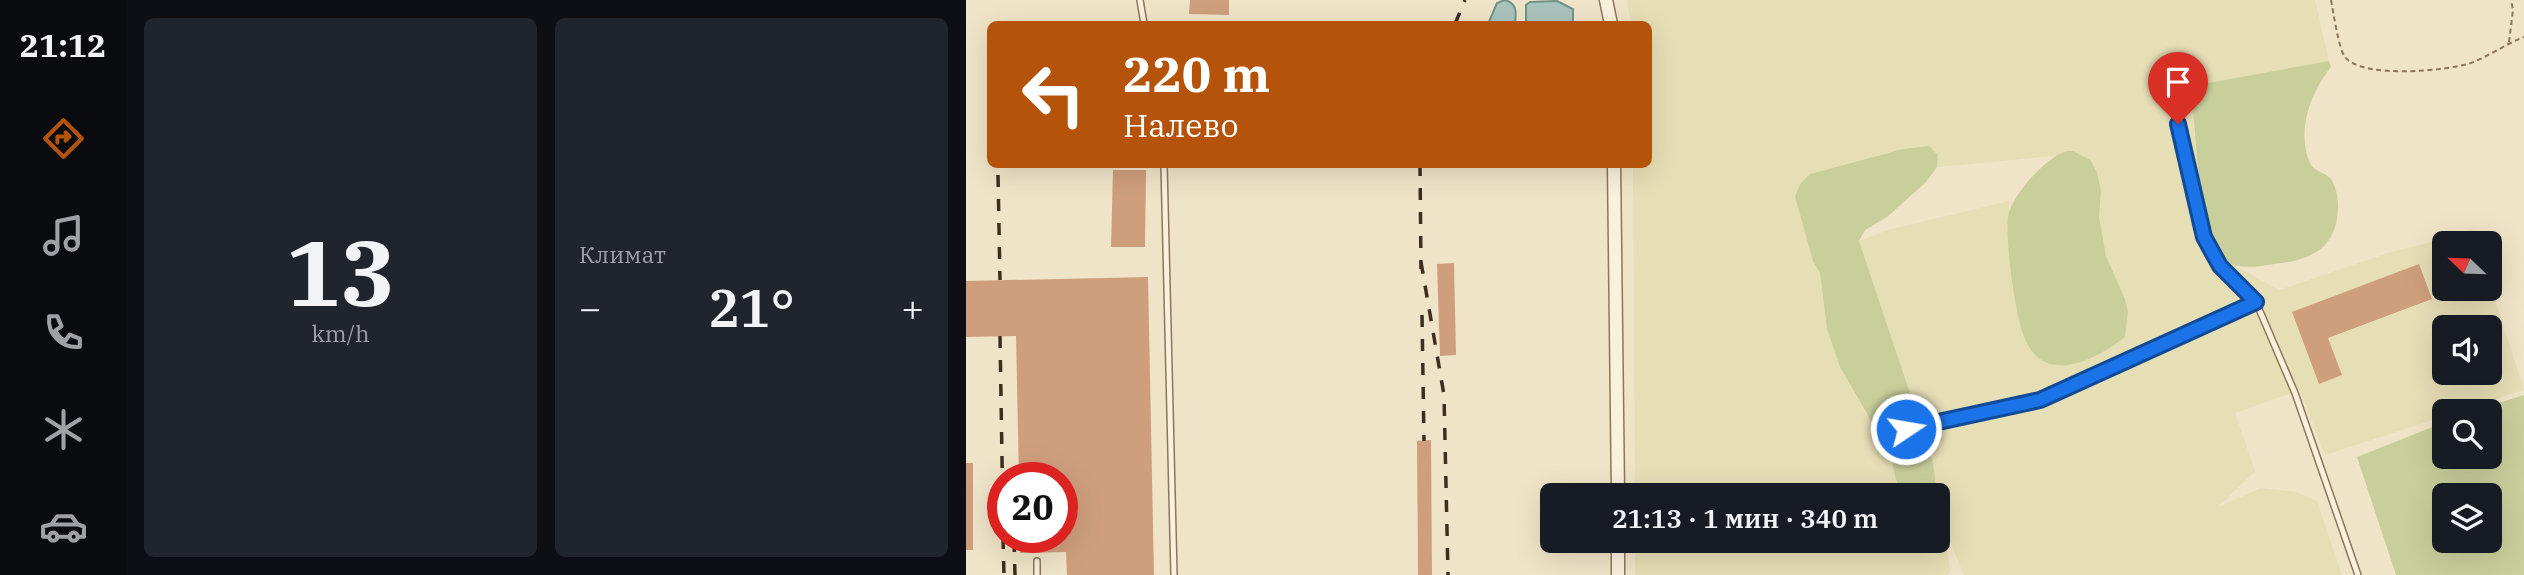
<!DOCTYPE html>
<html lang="ru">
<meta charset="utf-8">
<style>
:root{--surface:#171b24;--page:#20242c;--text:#f1f3f6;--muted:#9ea1a6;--accent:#b45309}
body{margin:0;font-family:"IBM Plex Serif",serif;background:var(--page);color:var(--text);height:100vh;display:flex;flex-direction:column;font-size:26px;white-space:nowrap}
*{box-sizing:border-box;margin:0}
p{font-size:23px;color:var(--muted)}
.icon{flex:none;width:38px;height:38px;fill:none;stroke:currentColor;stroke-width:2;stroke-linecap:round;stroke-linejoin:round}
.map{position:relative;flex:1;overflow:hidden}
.side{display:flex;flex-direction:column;gap:18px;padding:18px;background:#0d0f14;width:840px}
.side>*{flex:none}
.top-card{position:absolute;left:21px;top:21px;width:665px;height:147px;border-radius:10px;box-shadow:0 7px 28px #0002;background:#b45309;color:#fff;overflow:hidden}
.needle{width:46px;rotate:293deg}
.tools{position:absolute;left:1466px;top:231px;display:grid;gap:14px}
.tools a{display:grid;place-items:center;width:70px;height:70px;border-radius:10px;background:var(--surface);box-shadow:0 7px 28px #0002;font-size:35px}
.speed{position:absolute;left:21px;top:462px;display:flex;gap:14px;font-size:35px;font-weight:700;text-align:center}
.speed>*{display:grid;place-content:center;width:91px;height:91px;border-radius:50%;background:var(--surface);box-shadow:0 7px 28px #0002;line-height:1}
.speed .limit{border:10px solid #d22;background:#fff;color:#111}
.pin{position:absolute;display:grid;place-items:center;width:60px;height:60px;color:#fff;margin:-72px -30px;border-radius:50% 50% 50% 0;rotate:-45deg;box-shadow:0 0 7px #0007}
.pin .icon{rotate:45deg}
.me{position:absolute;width:77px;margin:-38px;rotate:78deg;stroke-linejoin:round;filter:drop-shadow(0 0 5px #0008)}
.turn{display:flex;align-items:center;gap:24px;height:147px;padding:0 21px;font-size:32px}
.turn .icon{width:91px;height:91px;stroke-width:2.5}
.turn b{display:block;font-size:49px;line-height:60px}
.big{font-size:52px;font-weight:600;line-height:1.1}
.side .card{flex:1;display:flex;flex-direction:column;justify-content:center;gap:10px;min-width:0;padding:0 24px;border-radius:10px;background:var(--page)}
.side .dial{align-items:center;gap:0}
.dial b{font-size:91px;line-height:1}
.heat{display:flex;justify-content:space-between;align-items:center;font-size:38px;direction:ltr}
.side .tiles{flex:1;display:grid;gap:18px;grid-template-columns:repeat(2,1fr)}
.trip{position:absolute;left:574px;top:483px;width:410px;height:70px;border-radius:10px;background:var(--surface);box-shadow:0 7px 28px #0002;font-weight:600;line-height:70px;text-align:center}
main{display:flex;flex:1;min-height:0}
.dock{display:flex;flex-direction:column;width:126px;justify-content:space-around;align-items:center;background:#090b0e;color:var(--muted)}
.dock .icon{width:49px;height:49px}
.dock .active{color:var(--accent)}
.dock b{font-size:32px;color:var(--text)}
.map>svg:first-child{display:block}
.farmland{fill:#e6deb5;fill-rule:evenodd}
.green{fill:#c9cf9b;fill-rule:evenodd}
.water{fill:#a9c4bc;stroke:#6f938a;stroke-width:2}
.building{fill:#cf9f7d}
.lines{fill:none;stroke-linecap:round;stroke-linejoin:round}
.service-casing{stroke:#8d765c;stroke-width:8}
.tertiary-casing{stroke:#8d765c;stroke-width:15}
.path{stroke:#8d765c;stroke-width:2;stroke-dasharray:5 3.5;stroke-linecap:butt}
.service{stroke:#faf1dc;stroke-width:5}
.tertiary{stroke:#faf1dc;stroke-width:12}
.rail{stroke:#3d2e20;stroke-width:3.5;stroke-dasharray:12 12;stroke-linecap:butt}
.route-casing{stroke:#114b97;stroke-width:18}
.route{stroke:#1a73e8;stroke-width:12}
</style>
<main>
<nav class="dock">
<b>21:12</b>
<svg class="icon active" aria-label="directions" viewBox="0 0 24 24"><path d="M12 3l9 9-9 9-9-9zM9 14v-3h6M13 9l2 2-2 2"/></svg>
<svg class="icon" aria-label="music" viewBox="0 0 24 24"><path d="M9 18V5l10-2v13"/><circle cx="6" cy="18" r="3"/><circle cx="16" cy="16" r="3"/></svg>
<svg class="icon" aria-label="phone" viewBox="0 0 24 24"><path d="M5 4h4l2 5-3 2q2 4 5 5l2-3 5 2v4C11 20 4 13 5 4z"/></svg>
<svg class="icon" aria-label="climate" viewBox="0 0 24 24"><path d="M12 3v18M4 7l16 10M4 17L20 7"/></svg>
<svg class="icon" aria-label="car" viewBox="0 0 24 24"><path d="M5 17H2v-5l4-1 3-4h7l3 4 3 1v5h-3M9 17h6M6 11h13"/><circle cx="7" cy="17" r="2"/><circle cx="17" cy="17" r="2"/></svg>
</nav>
<section class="side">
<div class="tiles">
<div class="card dial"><b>13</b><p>km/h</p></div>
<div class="card"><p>Климат</p>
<div class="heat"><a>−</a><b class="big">21°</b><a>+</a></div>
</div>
</div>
</section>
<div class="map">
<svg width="1558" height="575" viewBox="0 0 1558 575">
<rect width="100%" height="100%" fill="#f0e4c8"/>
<g class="farmland">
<path d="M 661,0 L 1349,0 L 1363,61 L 1225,86 L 1258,260 L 1313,290 L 1425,252 L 1482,238 L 1506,229 L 1511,243 L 1479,243 L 1479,289 L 1524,289 L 1524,284 L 1558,390 L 1492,411 L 1479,411 L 1479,416 L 1359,455 L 1334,390 L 1269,413 L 1289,471 L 1252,507 L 1295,488 L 1330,492 L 1351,501 L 1376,575 L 998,575 L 971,510 L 967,462 L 893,241 L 922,230 L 1043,201 L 1044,270 L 1059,339 L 1159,299 L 1140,256 L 1133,217 L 1135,191 L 1131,172 L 1100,151 L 1088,156 L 971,167 L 972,155 L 963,146 L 937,149 L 844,174 L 847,261 L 854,273 L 861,329 L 874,367 L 922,454 L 937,495 L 669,495 L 667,165 L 682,164 L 682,24 L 665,24 ZM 1479,327 L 1524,327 L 1524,373 L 1479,373 Z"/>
<path d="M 971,532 L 981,549 L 984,571 L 981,575 L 669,575 L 669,541 L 971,541 Z"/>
</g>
<g class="green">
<path d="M 1363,61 L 1365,67 C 1345,92 1330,131 1344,163 C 1348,172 1359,172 1365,179 C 1370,186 1372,197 1372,205 C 1372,243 1352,258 1316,263 C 1298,265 1274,272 1258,260 L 1237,226 L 1225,86 Z"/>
<path d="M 963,146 L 972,155 L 971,167 L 960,182 L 921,217 L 899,230 L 893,241 L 967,462 L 971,496 L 937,495 L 930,480 L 924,454 L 874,367 L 861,329 L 854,273 L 847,261 L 829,196 L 835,183 L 844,174 L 937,149 Z"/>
<path d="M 1100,151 L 1107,151 L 1124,160 L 1131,172 L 1135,191 L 1133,217 L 1140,256 L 1159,299 L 1162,312 L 1159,337 C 1131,359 1079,387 1059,339 C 1052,322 1049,300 1046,281 C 1044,268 1039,223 1043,212 C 1050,191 1079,159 1100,151 Z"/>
<path d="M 1558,395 L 1558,575 L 1430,575 L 1391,457 L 1479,422 L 1479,457 L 1524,457 L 1524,411 L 1507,411 ZM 1524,495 L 1524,541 L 1479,541 L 1479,495 Z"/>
</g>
<g class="water">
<path d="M 539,0 C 552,4 550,13 549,24 L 522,24 L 531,3 Z"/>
<path d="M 591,1 L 607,9 L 607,24 L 560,24 L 560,5 L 564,2 Z"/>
</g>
<g class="building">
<path d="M 224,0 L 263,0 L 263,15 L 223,14 Z"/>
<path d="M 147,170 L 180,170 L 179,247 L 145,247 Z"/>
<path d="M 488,263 L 490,355 L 474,356 L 471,264 Z"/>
<path d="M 1453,264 L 1466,299 L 1362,338 L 1376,375 L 1353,384 L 1326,312 Z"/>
<path d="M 182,277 L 188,575 L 101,575 L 100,552 L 54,553 L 54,537 L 96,537 L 96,478 L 53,478 L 50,336 L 0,337 L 0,281 Z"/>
<path d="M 465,440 L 466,575 L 452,575 L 451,441 Z"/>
<rect x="0" y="463" width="7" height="87"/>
</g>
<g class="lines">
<g class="service-casing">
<g id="service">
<path d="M 174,0 L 178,24"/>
<path d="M 1212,124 L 1238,238 L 1254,266 L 1290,302 L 1329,393 L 1392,575"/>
<path d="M 198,164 L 208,575"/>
<path d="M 940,429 L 1074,400 L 1290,302"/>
<path d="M 71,575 L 71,561"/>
</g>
</g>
<g class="tertiary-casing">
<g id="tertiary">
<path d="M 640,0 L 645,24"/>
<path d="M 648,164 L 652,495"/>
<path d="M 652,541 L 652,575"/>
</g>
</g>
<g class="path">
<path d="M 1365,0 C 1367,11 1373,50 1379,57 C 1396,79 1480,71 1505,63 C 1523,56 1540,44 1558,37"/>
<path d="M 1543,42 L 1547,10 L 1545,0"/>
</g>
<use href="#service" class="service"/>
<use href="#tertiary" class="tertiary"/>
<g class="rail">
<path d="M 489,24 L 499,0"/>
<path d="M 454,164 L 455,269"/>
<path d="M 32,175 L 34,280"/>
<path d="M 455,262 L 478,395 L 482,575"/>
<path d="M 456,315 L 458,441"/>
<path d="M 34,336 L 37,519"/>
<path d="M 37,537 L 38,575"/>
<path d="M 48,540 L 49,575"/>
</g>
</g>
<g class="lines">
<g class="route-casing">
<path id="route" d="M 940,429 L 1074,400 L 1290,302 L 1254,266 L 1238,237 L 1212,124"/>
</g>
<use href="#route" class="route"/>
</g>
</svg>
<div class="tools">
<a><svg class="needle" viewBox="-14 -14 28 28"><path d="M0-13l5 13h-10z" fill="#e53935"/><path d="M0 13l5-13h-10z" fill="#9ea1a6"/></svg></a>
<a><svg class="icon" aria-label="sound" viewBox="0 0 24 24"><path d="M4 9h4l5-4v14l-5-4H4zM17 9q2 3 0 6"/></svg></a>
<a><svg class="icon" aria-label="search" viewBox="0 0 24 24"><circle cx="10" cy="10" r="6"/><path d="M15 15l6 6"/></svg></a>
<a><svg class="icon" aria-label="layers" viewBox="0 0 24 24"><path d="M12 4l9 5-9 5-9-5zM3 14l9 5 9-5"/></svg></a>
</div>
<div class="speed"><div class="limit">20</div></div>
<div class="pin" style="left:1212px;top:124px;background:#d93025"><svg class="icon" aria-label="arrive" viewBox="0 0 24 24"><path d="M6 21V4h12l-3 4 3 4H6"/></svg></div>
<svg class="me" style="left:940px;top:429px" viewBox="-20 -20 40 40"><circle r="17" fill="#1a73e8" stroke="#fff" stroke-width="3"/><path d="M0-11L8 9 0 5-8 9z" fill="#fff"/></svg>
<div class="trip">21:13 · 1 мин · 340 m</div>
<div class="top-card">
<div class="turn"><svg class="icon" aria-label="left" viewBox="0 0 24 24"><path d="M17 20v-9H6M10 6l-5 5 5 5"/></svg><div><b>220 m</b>Налево</div></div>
</div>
</div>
</main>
